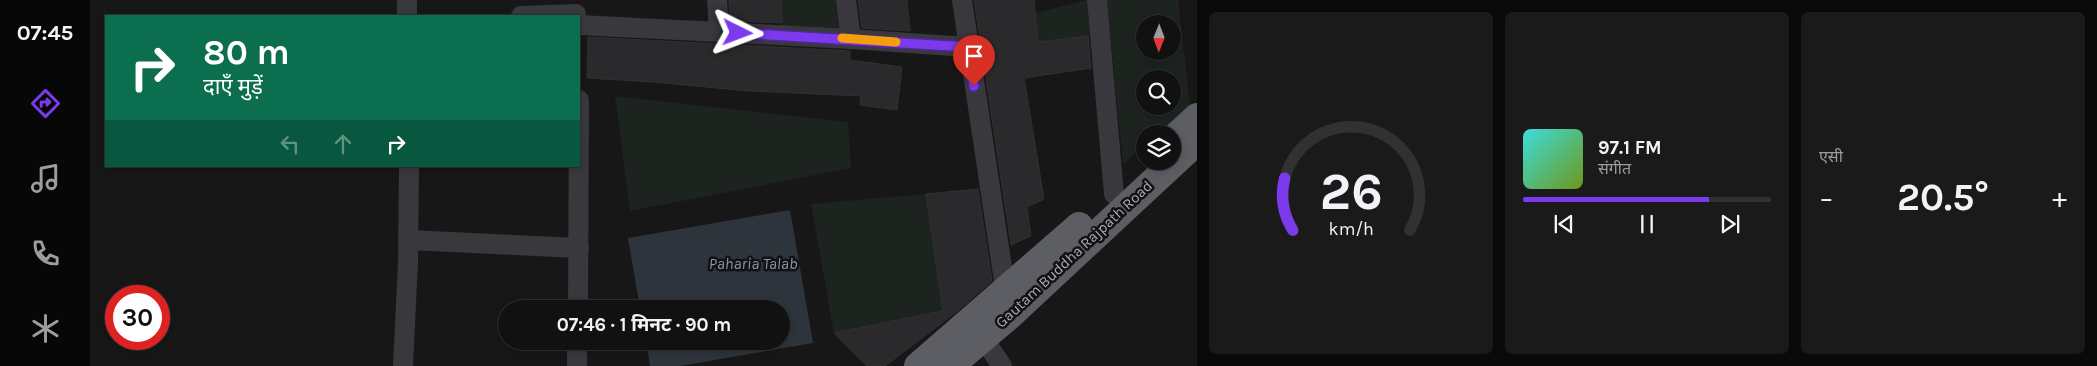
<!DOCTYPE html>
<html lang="hi">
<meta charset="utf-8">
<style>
:root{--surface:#111112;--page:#1a1a1b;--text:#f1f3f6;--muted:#9c9d9f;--line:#303132;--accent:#7c3aed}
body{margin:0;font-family:Karla,"Noto Sans Devanagari",sans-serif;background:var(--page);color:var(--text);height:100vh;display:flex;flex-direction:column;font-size:19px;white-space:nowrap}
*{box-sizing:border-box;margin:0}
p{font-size:16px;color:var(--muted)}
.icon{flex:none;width:28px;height:28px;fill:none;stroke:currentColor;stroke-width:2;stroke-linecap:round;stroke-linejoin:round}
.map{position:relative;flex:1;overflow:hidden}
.panel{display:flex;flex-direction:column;gap:12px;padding:12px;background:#09090a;width:900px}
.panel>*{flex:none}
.guide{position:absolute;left:15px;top:15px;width:475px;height:152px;border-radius:0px;box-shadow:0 2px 8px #0003,0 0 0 1px var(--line);background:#0b6e4f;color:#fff;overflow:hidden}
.needle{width:32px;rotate:181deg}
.buttons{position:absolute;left:1046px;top:15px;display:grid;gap:10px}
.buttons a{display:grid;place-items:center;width:45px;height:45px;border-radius:50%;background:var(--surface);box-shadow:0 2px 8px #0003,0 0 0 1px var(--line);font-size:25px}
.speed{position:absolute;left:15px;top:285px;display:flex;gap:10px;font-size:25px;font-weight:700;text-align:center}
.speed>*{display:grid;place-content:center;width:65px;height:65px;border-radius:50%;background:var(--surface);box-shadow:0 2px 8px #0003,0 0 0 1px var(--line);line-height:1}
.speed .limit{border:8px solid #d22;background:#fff;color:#111}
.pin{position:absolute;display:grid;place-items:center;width:42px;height:42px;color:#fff;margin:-51px -21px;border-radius:50% 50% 50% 0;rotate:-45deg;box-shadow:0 0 5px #0007}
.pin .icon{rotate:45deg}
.me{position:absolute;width:55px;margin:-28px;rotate:93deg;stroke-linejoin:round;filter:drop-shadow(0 0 4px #0008)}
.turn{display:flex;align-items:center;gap:18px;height:105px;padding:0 15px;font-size:22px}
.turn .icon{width:65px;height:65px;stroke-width:2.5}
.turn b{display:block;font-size:35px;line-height:42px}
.lanes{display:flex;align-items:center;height:48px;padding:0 15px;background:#0003;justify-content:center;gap:25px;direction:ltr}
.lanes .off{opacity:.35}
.big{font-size:38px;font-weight:700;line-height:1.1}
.panel .widget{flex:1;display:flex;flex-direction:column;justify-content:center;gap:8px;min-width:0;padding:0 18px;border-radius:8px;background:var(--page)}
.panel .dial{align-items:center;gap:0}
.dial svg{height:130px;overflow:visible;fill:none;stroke:var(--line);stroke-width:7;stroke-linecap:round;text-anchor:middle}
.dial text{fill:var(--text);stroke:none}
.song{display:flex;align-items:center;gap:15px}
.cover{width:60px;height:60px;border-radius:8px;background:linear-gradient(135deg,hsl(180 70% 55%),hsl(80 70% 35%))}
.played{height:5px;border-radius:2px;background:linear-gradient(90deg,var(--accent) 75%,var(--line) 75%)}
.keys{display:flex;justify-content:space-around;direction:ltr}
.heat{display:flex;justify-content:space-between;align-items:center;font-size:28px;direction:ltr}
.panel .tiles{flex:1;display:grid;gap:12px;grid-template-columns:repeat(3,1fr)}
.trip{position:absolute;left:408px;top:300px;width:292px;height:50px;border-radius:25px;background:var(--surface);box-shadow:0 2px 8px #0003,0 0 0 1px var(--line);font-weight:700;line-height:50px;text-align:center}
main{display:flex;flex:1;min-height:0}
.menu{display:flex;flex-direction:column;width:90px;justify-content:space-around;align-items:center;background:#070707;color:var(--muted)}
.menu .icon{width:35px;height:35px}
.menu .selected{color:var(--accent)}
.menu b{font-size:22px;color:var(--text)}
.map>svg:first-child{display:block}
.green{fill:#1d231f;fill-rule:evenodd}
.water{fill:#2e343b}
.building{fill:#2a2a2c;stroke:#313134}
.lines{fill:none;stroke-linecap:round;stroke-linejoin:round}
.minor{stroke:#38383d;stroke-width:20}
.trunk{stroke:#5d5e64;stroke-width:28}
.route-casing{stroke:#51269a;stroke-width:12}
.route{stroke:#7c3aed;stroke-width:9}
.slow{stroke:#f59e0b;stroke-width:9}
.labels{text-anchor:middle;stroke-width:5;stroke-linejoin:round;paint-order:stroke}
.street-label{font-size:15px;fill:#aaadb7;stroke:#121213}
.water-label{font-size:16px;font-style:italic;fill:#8696ad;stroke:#121213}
</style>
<main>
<nav class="menu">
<b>07:45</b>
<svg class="icon selected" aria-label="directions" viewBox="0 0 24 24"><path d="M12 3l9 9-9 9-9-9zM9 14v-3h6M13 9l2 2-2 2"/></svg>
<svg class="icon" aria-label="music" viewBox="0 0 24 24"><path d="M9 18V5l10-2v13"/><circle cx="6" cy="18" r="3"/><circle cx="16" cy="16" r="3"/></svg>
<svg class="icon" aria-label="phone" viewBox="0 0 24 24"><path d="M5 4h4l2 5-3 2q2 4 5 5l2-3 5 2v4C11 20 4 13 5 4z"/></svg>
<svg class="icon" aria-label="climate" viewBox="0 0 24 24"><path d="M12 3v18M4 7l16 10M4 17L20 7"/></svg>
</nav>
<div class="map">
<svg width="1107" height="366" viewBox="0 0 1107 366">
<rect width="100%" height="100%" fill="#171718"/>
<g class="green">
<path d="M 691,0 L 748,0 L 752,30 L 692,28 Z"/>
<path d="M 997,0 L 1000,36 L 948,42 L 945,13 Z"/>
<path d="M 1017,0 L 1088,0 L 1100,105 L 1067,134 L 1055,134 L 1055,145 L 1033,164 ZM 1055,24 L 1082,24 L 1082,51 L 1055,51 ZM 1055,79 L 1082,79 L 1082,106 L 1055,106 Z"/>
<path d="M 525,96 L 758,122 L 761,168 L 540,211 Z"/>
<path d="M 836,194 L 853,311 L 744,333 L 721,204 Z"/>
</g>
<path class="water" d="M 700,210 L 723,343 L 590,366 L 560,366 L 556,341 L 691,341 L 691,309 L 550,309 L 538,238 Z"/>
<g class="building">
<path d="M 639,0 L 691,0 L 692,23 L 640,21 Z"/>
<path d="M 768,0 L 817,0 L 820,31 L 772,28 Z"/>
<path d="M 884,0 L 944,0 L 948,42 L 998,36 L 1001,68 L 934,78 L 954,199 L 937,207 L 941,236 L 921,245 Z"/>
<path d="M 498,37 L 760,51 L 760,60 L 812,67 L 807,110 L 770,105 L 771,96 L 659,91 L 563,82 L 497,78 Z"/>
<path d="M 888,189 L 902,281 L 865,313 L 795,366 L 777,366 L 744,333 L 853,311 L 836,194 Z"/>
</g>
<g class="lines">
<g class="minor">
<path d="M 317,0 L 317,16"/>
<path d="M 872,0 L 917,301"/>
<path d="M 1007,0 L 1024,194"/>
<path d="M 431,16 L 486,14"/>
<path d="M 489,25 L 629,32 L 627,0"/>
<path d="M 629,32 L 761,39 L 756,0"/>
<path d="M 761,39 L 877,47"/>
<path d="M 319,240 L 489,248"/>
<path d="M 488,309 L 489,100"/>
<path d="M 893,338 L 912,366"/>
<path d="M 313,366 L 318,262 L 319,166"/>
<path d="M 487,366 L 487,341"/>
</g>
<g class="trunk">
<path d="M 1082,140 L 1107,117"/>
<path d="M 828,366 L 989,226"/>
<path d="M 860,366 L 919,316 L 1107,141"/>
</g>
</g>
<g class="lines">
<g class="route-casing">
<path id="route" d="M 648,33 L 878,47 L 884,86"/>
</g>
<use href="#route" class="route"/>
<path class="slow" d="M 752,38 L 806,42"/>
</g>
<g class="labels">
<g class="street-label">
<text transform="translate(984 254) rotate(-43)" y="5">Gautam Buddha Rajpath Road</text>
</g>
<g class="water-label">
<text x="663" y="269">Paharia Talab</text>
</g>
</g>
</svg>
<div class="buttons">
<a><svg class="needle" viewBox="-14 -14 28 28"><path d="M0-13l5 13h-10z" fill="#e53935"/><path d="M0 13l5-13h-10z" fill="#9c9d9f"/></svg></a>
<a><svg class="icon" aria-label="search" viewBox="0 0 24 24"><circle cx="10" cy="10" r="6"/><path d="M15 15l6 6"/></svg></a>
<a><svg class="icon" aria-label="layers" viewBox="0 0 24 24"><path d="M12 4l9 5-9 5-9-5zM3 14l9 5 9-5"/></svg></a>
</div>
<div class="speed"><div class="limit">30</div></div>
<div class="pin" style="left:884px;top:86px;background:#d93025"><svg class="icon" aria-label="arrive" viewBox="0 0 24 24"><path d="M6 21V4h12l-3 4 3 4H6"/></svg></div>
<svg class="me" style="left:648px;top:33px" viewBox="-20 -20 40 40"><path d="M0-17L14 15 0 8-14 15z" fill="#7c3aed" stroke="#fff" stroke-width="4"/></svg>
<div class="trip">07:46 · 1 मिनट · 90 m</div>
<div class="guide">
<div class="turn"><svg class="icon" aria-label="right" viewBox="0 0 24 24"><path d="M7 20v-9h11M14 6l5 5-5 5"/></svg><div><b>80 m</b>दाएँ मुड़ें</div></div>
<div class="lanes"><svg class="icon off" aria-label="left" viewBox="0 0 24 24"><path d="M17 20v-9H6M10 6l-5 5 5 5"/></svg><svg class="icon off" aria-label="ahead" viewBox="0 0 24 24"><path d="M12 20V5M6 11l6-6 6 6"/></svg><svg class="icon" aria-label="right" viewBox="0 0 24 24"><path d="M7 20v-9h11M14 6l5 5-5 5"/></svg></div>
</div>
</div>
<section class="panel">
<div class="tiles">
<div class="widget dial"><svg viewBox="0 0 100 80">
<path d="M14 69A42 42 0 1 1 86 69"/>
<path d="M14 69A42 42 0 0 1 9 37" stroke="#7c3aed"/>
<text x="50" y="56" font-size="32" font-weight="700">26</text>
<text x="50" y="72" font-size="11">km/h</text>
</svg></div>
<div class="widget">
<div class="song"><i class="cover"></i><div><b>97.1 FM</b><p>संगीत</p></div></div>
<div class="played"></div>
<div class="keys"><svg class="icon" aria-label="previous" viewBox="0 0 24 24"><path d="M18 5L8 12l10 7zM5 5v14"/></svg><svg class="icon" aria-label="pause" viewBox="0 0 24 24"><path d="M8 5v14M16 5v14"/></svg><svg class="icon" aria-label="next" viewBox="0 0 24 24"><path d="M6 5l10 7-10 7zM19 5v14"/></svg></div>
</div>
<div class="widget"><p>एसी</p>
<div class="heat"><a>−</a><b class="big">20.5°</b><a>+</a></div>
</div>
</div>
</section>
</main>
